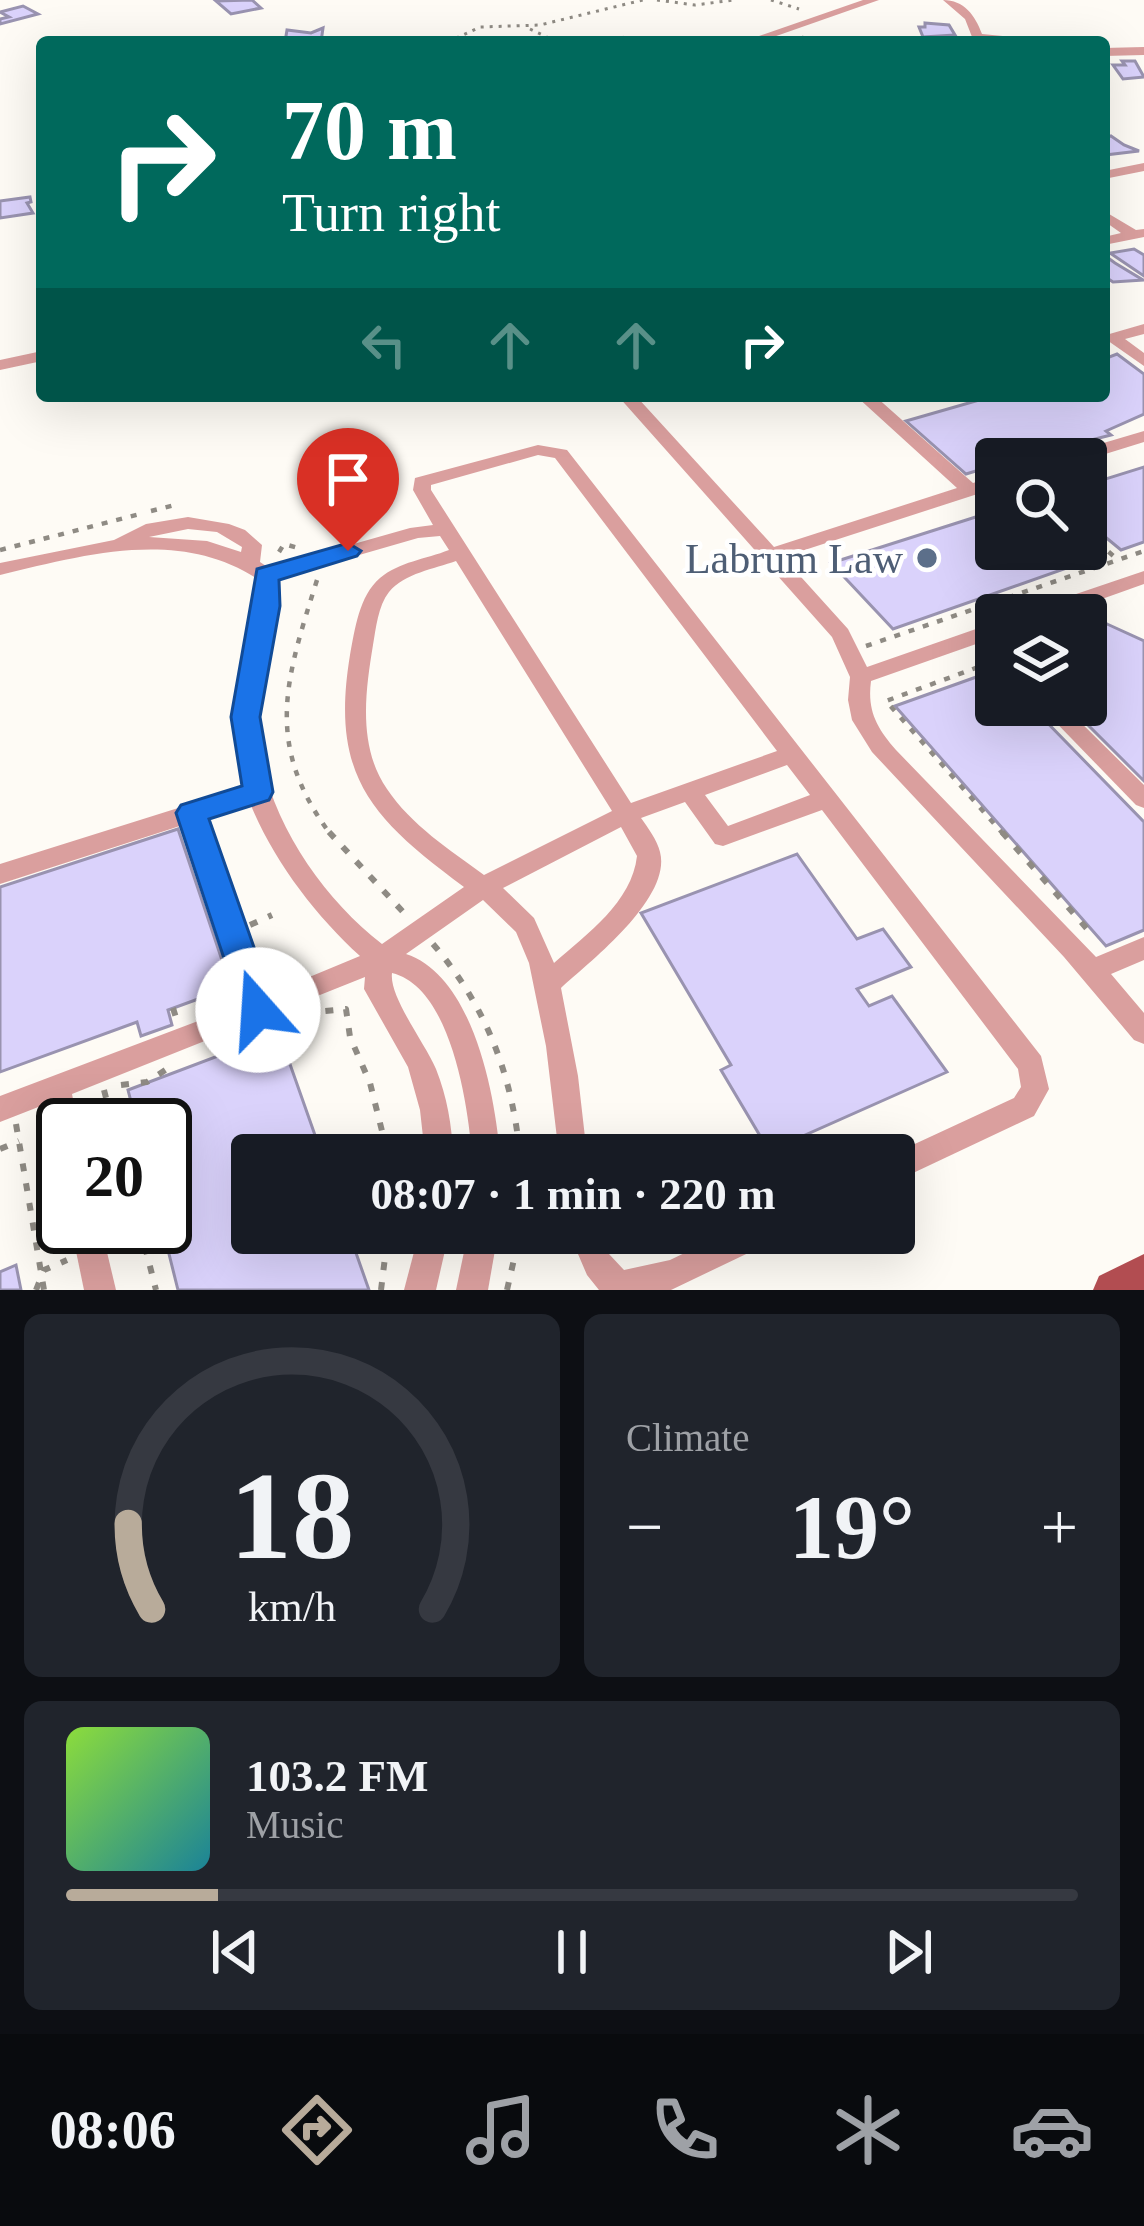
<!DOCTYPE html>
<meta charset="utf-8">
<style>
:root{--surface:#171b24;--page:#20242c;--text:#f1f3f6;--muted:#9ea1a6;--line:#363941;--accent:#b8ab9a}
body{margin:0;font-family:Georgia,serif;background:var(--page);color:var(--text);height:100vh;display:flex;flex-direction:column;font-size:45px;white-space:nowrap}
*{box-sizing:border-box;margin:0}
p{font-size:39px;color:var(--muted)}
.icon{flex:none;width:66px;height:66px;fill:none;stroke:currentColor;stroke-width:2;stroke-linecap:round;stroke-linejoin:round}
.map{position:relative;height:1290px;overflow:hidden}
.side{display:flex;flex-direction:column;gap:24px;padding:24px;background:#0d0f14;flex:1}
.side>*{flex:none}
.banner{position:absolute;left:36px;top:36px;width:1074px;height:366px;border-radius:12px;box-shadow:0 12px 48px #0002;background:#00695c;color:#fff;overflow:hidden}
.buttons{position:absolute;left:975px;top:438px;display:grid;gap:24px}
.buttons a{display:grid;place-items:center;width:132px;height:132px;border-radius:12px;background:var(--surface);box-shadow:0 12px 48px #0002;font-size:60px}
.speed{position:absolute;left:36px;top:1098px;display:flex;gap:24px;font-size:60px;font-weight:700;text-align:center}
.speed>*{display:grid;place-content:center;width:156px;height:156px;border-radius:50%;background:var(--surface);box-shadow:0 12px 48px #0002;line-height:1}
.speed .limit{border:6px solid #111;border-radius:18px;background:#fff;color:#111}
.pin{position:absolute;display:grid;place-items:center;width:102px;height:102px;color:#fff;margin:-123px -51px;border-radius:50% 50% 50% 0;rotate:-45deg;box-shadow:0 0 12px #0007}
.pin .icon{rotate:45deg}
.me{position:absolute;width:132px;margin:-66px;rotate:341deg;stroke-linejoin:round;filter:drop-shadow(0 0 9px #0008)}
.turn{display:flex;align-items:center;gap:42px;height:252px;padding:0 48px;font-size:54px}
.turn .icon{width:156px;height:156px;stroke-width:2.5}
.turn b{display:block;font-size:84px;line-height:102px}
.lanes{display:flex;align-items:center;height:114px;padding:0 48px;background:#0003;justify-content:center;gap:60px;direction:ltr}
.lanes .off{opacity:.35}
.big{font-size:90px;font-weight:700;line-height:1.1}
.side .widget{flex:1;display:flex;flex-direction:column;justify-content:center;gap:18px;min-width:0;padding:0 42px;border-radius:18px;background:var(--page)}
.side .dial{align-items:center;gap:0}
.dial svg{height:312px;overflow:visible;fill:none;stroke:var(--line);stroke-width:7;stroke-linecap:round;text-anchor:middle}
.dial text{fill:var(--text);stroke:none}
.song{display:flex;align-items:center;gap:36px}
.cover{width:144px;height:144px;border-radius:18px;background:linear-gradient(135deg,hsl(90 70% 55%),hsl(190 70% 35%))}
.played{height:12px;border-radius:6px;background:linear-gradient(90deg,var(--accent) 15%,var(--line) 15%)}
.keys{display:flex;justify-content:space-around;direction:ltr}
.heat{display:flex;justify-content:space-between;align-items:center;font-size:66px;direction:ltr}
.side .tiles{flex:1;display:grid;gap:24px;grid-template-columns:1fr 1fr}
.widget:last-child{grid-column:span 2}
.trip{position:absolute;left:231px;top:1134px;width:684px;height:120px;border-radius:12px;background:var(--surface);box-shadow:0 12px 48px #0002;font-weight:700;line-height:120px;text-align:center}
.dock{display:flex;height:192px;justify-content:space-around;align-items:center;background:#090b0e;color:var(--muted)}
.dock .icon{width:84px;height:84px}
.dock .active{color:var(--accent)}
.dock b{font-size:54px;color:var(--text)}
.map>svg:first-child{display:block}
.building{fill:#dad2fb;stroke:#9993b0;stroke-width:3}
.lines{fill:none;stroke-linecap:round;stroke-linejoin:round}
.path-far2{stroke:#8f8b84;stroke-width:3;stroke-dasharray:3 6;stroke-linecap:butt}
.path-far1{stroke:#8f8b84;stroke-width:4.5;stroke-dasharray:6 9;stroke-linecap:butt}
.path{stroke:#8f8b84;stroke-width:6;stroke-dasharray:8 12;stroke-linecap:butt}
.minor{fill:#da9f9e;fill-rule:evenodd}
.major{fill:#b24d51;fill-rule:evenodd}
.route{fill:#1a73e8;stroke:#114b97;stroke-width:3}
.service-dot{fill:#5c6f8a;stroke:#fff;stroke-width:4.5}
.labels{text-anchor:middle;stroke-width:9;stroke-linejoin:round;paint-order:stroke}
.service-label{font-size:42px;fill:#4e5e75;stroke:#fff;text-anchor:end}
</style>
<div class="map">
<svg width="1144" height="1290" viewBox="0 0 1144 1290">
<rect width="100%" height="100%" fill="#fefbf5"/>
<g class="building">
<path d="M 252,0 L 261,8 L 231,14 L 216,1 Z"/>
<path d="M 23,6 L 38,14 L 0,24 L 0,19 L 9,17 L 0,12 Z"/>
<path d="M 925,23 L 949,25 L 955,35 L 923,37 L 919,27 L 925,27 Z"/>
<path d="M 323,28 L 321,42 L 285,42 L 287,30 L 311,33 Z"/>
<path d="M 1122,61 L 1135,61 L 1144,77 L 1123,79 L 1113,65 L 1125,65 Z"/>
<path d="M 1111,136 L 1124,145 L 1139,151 L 1105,155 L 1104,138 Z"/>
<path d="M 30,197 L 31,202 L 27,203 L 33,213 L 0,218 L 0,201 Z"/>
<path d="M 1134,249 L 1144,255 L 1144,276 L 1110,253 Z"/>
<path d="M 1104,255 L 1115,263 L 1143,280 L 1113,282 L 1104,276 Z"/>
<path d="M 1117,354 L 1144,374 L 1144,414 L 1106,431 L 1111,435 L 1016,459 L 996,459 L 996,465 L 966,474 L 906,421 L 993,396 L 1104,396 L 1104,359 Z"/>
<path d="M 1144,467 L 1144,542 L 1121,550 L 1086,521 L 1086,485 Z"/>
<path d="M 982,515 L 990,522 L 996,520 L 996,549 L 1065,549 L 1081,563 L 893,629 L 831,563 Z"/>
<path d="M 1107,624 L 1144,641 L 1144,781 L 1068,705 L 1086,705 L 1086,632 Z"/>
<path d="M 996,670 L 996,705 L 1030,705 L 1144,822 L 1144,930 L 1106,946 L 895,706 Z"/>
<path d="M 178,829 L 231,987 L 168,1010 L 172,1025 L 141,1036 L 137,1022 L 0,1072 L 0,887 Z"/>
<path d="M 797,854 L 857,939 L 883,929 L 911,967 L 857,989 L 869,1006 L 892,996 L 947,1072 L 769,1151 L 721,1070 L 731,1065 L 641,913 Z"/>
<path d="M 279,1033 L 322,1155 L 252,1155 L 252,1233 L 349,1233 L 369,1290 L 178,1290 L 165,1238 L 157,1242 L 154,1227 L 165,1227 L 165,1125 L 137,1125 L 128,1090 Z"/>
<path d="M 16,1265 L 21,1290 L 0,1290 L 0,1272 Z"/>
</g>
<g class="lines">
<g class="path-far2">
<path d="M 657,0 L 695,5 L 734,0"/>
<path d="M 771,0 L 799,9"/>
<path d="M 530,29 L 557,42"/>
<path d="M 802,37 L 815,42"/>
<path d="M 448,42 L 480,27 L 540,25 L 643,0"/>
<path d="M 567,42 L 571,39"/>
<path d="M 615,42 L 624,37"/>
</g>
<g class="path-far1">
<path d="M 151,511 L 179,504"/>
<path d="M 1086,532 L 1118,560"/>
<path d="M 1075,549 L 1096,567"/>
<path d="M 0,550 L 140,514"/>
<path d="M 279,552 L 284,544 L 298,548"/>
<path d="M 317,580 C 286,679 263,744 331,835"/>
<path d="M 866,646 L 1144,551"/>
<path d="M 992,662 L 886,701 L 1004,835"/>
</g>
<g class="path">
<path d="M 329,832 L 405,914"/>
<path d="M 1002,832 L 1089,931"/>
<path d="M 250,925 L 272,915"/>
<path d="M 433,944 C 486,1006 512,1074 520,1155"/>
<path d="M 173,1008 L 177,1021"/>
<path d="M 231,1044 L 325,1011 L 346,1009 L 350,1037 L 370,1083 L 388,1155"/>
<path d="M 121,1085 L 147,1082 L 170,1067"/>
<path d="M 104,1090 L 113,1125"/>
<path d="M 16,1124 L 44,1290"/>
<path d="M 0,1149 L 19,1141"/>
<path d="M 140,1227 L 156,1290"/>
<path d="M 117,1240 L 150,1227"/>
<path d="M 36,1290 L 44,1270 L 67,1260"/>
<path d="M 381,1290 L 388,1233"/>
<path d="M 507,1290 L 520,1233"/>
</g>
<g class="minor">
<path d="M 863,0 L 879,0 L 759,42 L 742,42 Z"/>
<path d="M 943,0 C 964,0 975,15 982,34 L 1034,39 L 1040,42 L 974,42 L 965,19 Z"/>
<path d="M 1144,47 L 1144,55 L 1104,56 L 1104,48 Z"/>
<path d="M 1144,163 L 1144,171 L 1104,179 L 1104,171 Z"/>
<path d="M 1104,211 L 1136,230 L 1144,229 L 1144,237 L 1104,245 L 1104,237 L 1121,233 L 1104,221 Z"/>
<path d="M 1144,324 L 1144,334 L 1125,339 L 1144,353 L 1144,366 L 1104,338 L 1106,335 Z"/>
<path d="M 42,351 L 42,361 L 0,370 L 0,360 Z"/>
<path d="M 618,396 L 636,396 L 774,547 L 957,488 L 856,396 L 875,396 L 973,483 L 996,476 L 996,488 L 783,557 L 848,629 L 867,667 L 996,622 L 996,637 L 871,681 C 867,711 877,728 896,750 L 1096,957 L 1144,937 L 1144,960 L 1111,974 L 1144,1013 L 1144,1044 L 1134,1040 L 1064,957 L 872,752 L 852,720 L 848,700 L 850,677 L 832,637 Z"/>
<path d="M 1144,431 L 1144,442 L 1086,460 L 1060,459 L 1063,455 Z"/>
<path d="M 538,445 L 567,450 L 1041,1056 L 1049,1089 L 1034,1116 L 894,1182 L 894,1155 L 891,1155 L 1014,1098 L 1021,1087 L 1018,1069 L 822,810 L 723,846 L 715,844 L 685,802 L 641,818 C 648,828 657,840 660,852 C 672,898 591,961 561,988 L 578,1076 L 587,1155 L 559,1155 L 546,1046 L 529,963 L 516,932 L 483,900 L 406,954 C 473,976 495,1094 500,1155 L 472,1155 C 468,1105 451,987 392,973 C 389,997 425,1043 436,1069 C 447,1097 452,1125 453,1155 L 425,1155 L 420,1110 L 408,1067 L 364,989 L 365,977 L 72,1094 L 78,1125 L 63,1125 L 63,1138 L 54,1134 L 46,1104 L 0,1122 L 0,1096 L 243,1004 L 183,825 L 0,884 L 0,864 L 245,787 C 236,756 232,724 237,692 C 243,653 259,618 256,578 C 178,528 84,555 0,575 L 0,563 L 114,540 L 146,524 L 188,517 L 229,524 L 245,530 L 262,545 L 260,562 L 269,568 L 410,528 L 433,525 L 413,490 L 415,478 ZM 538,455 L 555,458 L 777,751 L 631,803 L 431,490 L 431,485 ZM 188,529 L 217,532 L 242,547 L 241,552 L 207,541 L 149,537 ZM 440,536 L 449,550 C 426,559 399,562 380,578 C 359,596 355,629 350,655 C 330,776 371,818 464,887 L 382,944 C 311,889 248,789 258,697 C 262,657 280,620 276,579 L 418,538 ZM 456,561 L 612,811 L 484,875 C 450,850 411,825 387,789 C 358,747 365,693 373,645 C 376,628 378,606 389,592 C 405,573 434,569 456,561 ZM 787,765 L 810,795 L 728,826 L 705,795 ZM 250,803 C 273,860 315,915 360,956 L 266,995 L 205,818 ZM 621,827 L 637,856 C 632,902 587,934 554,963 L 534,918 L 503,888 Z"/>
<path d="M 1144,571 L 1144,584 L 1057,615 L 1026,615 L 1029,610 Z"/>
<path d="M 1039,705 L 1063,705 L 1144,785 L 1144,808 L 1136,805 Z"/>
<path d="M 747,1136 L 757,1140 L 764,1155 L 722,1155 L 726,1145 Z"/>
<path d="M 71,1227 L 101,1227 L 116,1290 L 84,1290 Z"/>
<path d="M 419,1233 L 449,1233 L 436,1290 L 404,1290 Z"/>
<path d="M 468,1233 L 498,1233 L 488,1290 L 456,1290 Z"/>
<path d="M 569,1233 L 599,1233 L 609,1254 L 624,1270 L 670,1260 L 726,1233 L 773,1233 L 769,1243 L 671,1290 L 599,1290 L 587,1275 Z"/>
</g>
<path class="major" d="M 1144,1254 L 1144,1290 L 1093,1290 L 1099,1276 Z"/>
</g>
<path class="route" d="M 348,543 L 361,551 L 357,556 L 279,580 L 280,606 L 260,717 L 273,792 L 269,800 L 209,819 L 276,1010 L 271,1021 L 258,1025 L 246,1021 L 241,1010 L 176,813 L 181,805 L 242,786 L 231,717 L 257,569 Z"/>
<circle class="service-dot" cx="927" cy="558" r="12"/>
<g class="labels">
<g class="service-label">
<text x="903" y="573">Labrum Law</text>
</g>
</g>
</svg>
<div class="buttons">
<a><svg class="icon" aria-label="search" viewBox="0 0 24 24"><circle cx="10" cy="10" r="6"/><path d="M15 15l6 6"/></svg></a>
<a><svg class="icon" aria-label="layers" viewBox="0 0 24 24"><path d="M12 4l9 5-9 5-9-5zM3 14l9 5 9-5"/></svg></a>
</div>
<div class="speed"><div class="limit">20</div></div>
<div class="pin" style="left:348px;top:551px;background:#d93025"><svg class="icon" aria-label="arrive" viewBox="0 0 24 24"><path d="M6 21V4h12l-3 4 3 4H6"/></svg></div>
<svg class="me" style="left:258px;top:1010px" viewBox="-20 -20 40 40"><circle r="19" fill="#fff"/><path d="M0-13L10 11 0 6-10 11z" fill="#1a73e8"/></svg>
<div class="trip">08:07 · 1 min · 220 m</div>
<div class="banner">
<div class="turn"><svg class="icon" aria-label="right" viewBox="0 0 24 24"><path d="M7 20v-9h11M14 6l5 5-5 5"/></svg><div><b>70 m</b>Turn right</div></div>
<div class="lanes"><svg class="icon off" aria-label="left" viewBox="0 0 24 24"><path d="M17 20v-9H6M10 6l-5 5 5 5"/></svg><svg class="icon off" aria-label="ahead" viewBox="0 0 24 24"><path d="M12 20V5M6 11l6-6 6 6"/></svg><svg class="icon off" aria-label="ahead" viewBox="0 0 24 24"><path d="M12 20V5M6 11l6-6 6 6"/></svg><svg class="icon" aria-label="right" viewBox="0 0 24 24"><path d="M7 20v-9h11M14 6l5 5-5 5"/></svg></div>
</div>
</div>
<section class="side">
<div class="tiles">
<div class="widget dial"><svg viewBox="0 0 100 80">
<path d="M14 69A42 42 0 1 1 86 69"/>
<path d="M14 69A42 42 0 0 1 8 47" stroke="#b8ab9a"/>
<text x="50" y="56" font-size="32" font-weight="700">18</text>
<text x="50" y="72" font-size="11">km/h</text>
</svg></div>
<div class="widget"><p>Climate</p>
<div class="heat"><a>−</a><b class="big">19°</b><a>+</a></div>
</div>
<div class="widget">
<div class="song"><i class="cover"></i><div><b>103.2 FM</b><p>Music</p></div></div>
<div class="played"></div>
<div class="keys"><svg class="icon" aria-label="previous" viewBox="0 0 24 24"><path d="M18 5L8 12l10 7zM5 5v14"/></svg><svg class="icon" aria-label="pause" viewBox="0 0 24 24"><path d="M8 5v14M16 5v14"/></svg><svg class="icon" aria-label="next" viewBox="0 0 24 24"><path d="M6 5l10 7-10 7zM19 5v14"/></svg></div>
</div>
</div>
</section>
<nav class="dock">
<b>08:06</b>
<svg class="icon active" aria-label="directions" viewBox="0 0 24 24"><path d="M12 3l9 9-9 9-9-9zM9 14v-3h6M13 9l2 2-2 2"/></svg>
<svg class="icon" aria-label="music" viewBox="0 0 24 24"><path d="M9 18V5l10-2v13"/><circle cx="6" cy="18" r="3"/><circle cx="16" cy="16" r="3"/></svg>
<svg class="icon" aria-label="phone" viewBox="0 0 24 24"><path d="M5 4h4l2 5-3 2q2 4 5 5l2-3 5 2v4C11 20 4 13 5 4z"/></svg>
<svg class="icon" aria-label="climate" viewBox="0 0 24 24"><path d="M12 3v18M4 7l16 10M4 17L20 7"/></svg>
<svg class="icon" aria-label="car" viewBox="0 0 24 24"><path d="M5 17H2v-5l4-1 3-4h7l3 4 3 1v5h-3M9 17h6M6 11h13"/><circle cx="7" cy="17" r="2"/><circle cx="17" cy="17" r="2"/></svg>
</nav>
